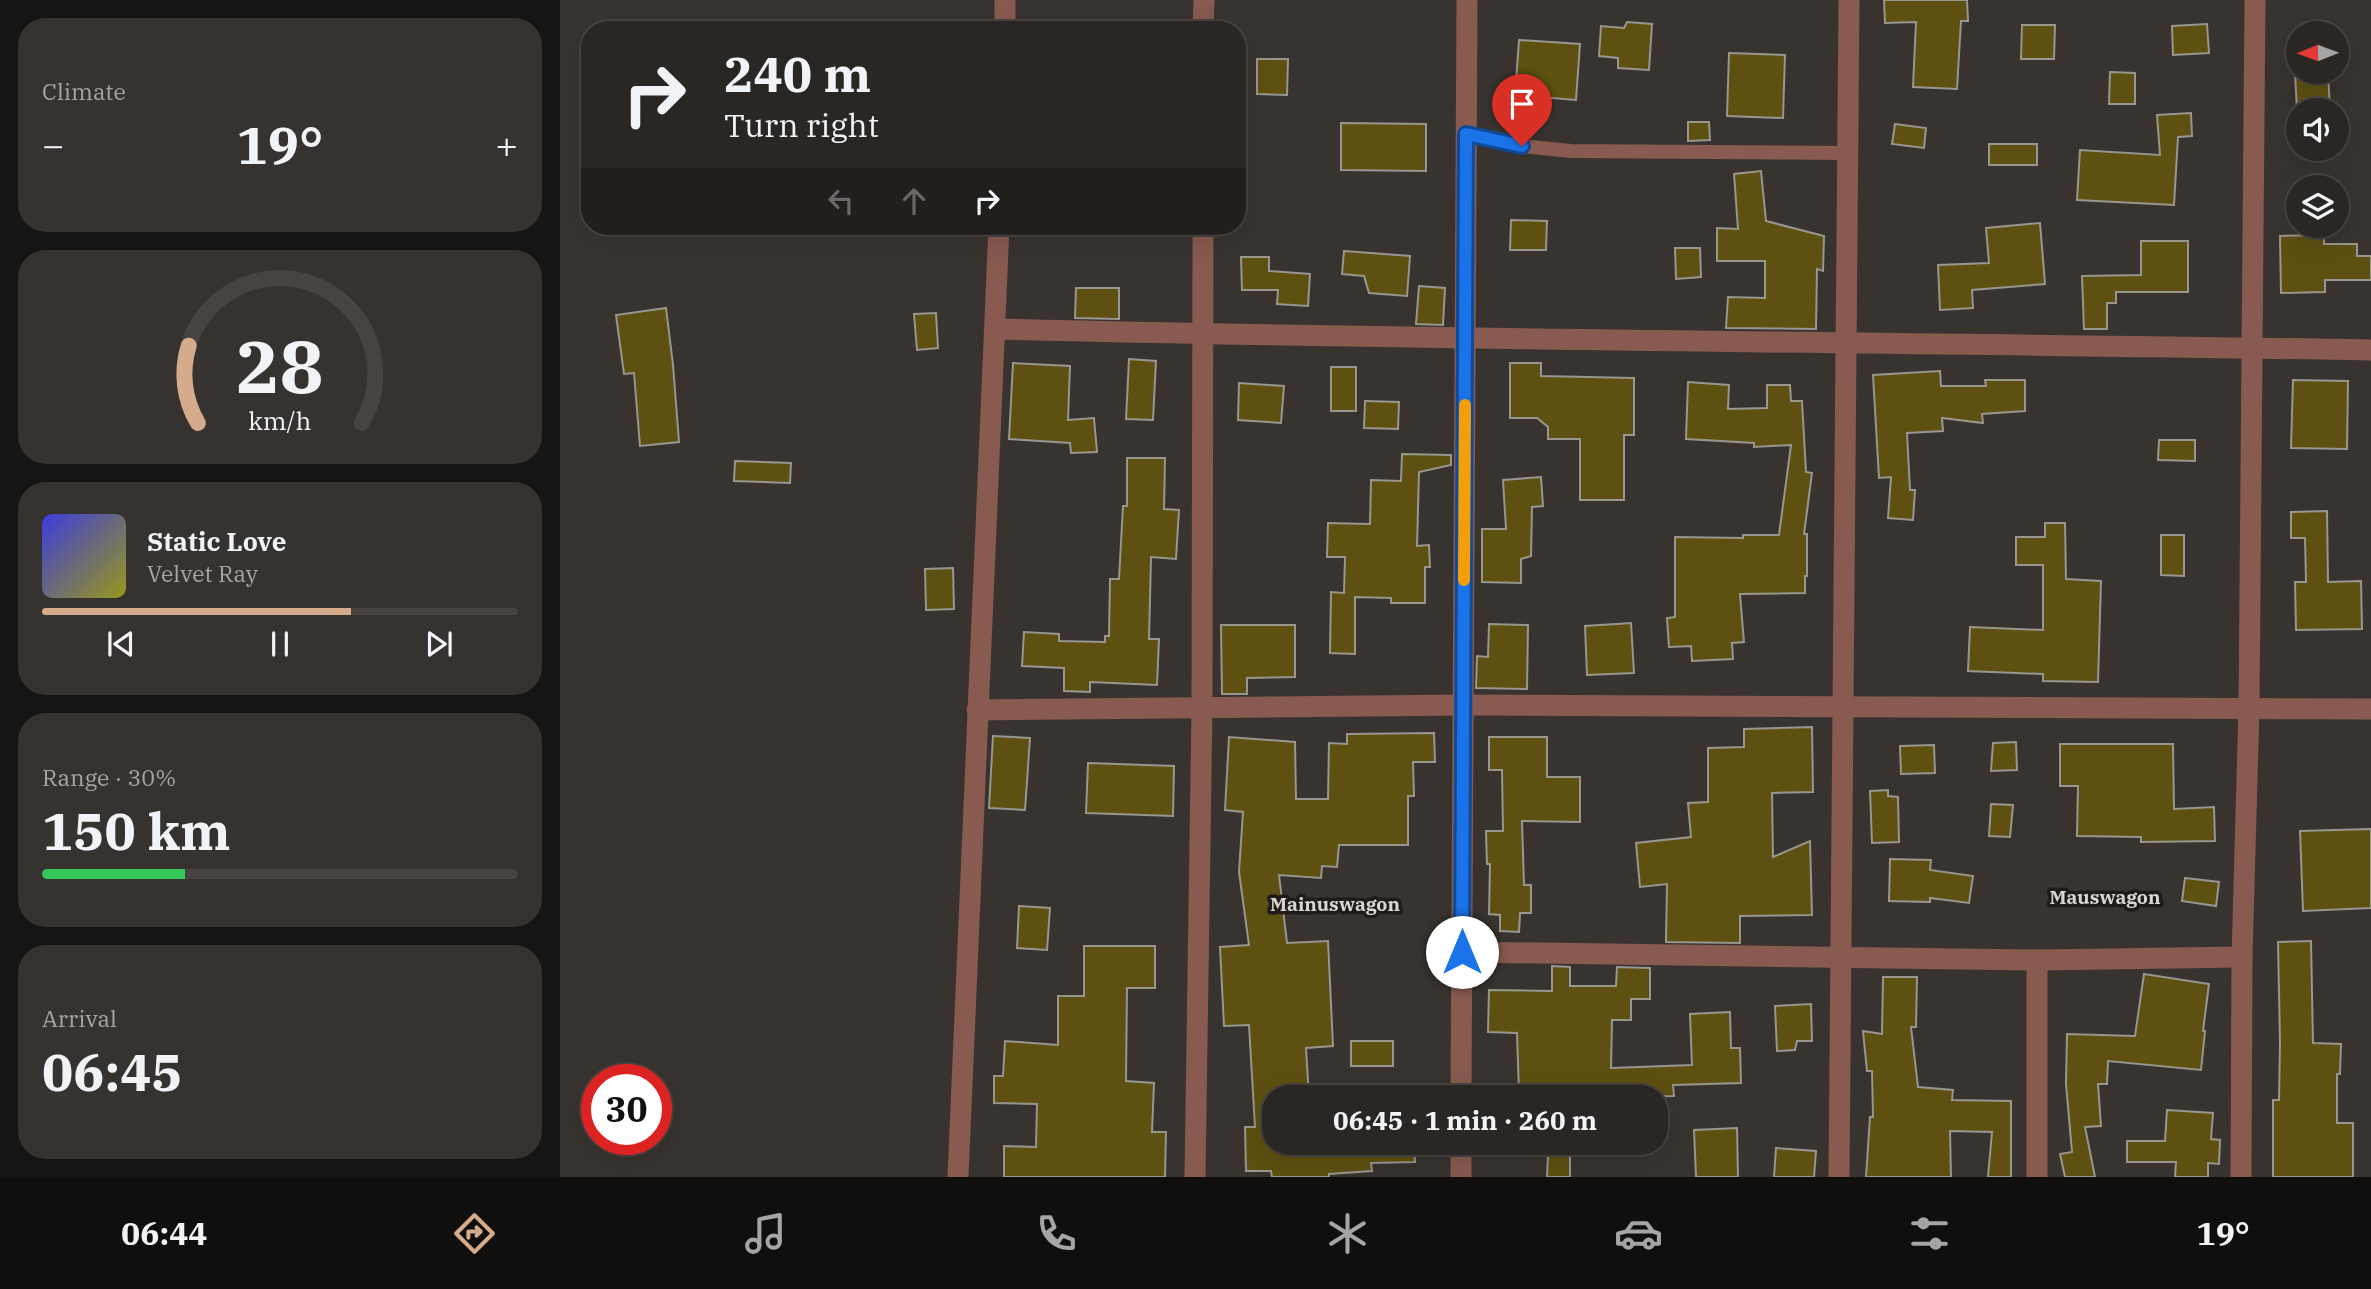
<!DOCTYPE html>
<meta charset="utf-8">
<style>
:root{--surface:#2a2623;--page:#363230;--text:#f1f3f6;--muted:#a5a5a6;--line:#464341;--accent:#d6ab8b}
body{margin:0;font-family:"IBM Plex Serif",serif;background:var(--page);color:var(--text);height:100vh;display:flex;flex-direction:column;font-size:26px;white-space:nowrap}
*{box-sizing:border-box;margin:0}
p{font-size:23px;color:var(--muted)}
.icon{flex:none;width:38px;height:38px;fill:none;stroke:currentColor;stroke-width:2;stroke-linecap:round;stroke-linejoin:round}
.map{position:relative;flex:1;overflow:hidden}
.drawer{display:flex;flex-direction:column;gap:18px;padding:18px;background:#171513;width:560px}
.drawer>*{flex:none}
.banner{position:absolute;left:21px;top:21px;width:665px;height:214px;border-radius:28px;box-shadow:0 7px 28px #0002,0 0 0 2px var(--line);background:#2a2623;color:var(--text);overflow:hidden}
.needle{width:46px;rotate:269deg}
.fabs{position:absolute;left:1726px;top:21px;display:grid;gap:14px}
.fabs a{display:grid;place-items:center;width:63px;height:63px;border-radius:50%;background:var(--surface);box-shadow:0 7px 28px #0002,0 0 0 2px var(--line);font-size:35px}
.speed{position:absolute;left:21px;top:1064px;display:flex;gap:14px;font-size:35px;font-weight:700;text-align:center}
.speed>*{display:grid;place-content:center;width:91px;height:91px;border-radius:50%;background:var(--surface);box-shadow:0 7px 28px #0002,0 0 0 2px var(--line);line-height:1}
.speed .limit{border:10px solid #d22;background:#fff;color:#111}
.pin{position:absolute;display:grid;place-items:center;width:60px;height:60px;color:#fff;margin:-72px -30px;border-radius:50% 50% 50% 0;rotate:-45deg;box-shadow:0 0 7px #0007}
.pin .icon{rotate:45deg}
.me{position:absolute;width:77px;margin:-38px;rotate:0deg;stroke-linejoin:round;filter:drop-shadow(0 0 5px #0008)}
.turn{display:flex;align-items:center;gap:24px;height:147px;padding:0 28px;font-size:32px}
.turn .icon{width:91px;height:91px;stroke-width:2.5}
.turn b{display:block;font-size:49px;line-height:60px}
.lanes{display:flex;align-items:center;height:66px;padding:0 28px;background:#0003;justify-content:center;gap:35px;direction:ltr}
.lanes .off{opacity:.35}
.big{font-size:52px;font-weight:700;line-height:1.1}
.drawer .widget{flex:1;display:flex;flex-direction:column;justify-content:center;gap:10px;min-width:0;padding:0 24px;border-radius:28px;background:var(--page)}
.drawer .dial{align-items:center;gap:0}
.dial svg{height:182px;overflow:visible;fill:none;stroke:var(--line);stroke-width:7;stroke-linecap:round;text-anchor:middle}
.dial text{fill:var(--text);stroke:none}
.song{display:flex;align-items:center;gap:21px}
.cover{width:84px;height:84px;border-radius:10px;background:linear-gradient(135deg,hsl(240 70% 55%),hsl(60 70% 35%))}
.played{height:7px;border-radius:4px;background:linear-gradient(90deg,var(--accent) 65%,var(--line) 65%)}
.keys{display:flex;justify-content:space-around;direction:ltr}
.heat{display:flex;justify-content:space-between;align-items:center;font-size:38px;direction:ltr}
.charge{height:10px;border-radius:5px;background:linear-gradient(90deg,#34c759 30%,var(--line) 0)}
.trip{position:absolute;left:702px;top:1085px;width:406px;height:70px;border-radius:28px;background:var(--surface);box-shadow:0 7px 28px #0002,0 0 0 2px var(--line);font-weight:700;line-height:70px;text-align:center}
.tab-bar{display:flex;height:112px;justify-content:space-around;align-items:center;background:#110f0e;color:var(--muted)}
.tab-bar .icon{width:49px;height:49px}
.tab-bar .selected{color:var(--accent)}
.tab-bar b{font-size:32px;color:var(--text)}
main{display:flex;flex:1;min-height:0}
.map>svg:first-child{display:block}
.building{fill:#5d5011;stroke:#97968f;stroke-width:2}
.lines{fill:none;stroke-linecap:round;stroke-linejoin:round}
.lane{stroke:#885a50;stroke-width:14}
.street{stroke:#885a50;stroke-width:21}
.route-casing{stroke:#114b97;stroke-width:18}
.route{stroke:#1a73e8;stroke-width:12}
.slow{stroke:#f59e0b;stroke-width:12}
.labels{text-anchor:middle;stroke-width:7;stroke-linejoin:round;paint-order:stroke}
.neighbourhood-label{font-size:19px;font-weight:bold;fill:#dcd5cf;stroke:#1e1b19}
</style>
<main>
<section class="drawer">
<div class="widget"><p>Climate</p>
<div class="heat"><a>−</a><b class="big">19°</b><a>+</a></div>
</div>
<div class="widget dial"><svg viewBox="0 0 100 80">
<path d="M14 69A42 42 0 1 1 86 69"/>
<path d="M14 69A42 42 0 0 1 10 35" stroke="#d6ab8b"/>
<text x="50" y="56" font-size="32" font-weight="700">28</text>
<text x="50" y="72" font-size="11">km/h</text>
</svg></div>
<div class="widget">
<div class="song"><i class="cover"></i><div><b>Static Love</b><p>Velvet Ray</p></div></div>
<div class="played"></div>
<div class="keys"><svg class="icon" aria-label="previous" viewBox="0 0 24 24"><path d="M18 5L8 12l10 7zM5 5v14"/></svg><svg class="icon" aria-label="pause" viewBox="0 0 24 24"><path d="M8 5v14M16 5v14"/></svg><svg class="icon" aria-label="next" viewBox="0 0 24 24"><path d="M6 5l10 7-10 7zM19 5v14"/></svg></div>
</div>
<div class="widget"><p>Range · 30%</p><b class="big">150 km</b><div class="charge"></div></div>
<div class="widget"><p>Arrival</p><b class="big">06:45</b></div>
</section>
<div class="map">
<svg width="1811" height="1177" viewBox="0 0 1811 1177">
<rect width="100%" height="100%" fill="#38332f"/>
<g class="building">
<path d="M 1324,0 L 1407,0 L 1408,21 L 1401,21 L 1397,89 L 1353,87 L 1356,22 L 1325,23 Z"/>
<path d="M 1067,22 L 1092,24 L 1089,70 L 1058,68 L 1058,58 L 1039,56 L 1041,26 L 1064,28 Z"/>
<path d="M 1647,24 L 1649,53 L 1613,55 L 1612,26 Z"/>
<path d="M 1462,25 L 1495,25 L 1494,59 L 1461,59 Z"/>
<path d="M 959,40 L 1020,44 L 1016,100 L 955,95 Z"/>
<path d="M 1169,53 L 1225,55 L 1223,118 L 1167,116 Z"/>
<path d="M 697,59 L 728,59 L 727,95 L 697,94 Z"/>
<path d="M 1550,72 L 1575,73 L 1575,104 L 1549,104 Z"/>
<path d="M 1768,72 L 1770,110 L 1737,110 L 1735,73 Z"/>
<path d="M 1631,113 L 1632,136 L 1618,137 L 1614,205 L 1517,200 L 1520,150 L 1600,155 L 1597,115 Z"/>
<path d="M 1128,122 L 1149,122 L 1150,140 L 1128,141 Z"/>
<path d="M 781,123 L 866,124 L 866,171 L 781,170 Z"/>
<path d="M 1335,124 L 1366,128 L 1364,148 L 1332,144 Z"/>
<rect x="1429" y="144" width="48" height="21"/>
<path d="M 1201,171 L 1206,221 L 1264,236 L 1263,271 L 1257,269 L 1256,329 L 1166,328 L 1168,297 L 1205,298 L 1205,261 L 1157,261 L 1157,228 L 1178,229 L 1174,174 Z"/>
<path d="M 951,220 L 987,221 L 986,250 L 950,250 Z"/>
<path d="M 1480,223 L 1485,284 L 1412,290 L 1413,308 L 1380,310 L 1378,265 L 1429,263 L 1426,228 Z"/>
<path d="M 1764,235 L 1764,244 L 1797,244 L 1797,256 L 1811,256 L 1811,280 L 1765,280 L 1765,292 L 1721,293 L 1720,236 Z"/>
<path d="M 1581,241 L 1628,241 L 1628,292 L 1556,292 L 1556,303 L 1547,303 L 1547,329 L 1524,329 L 1522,276 L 1581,275 Z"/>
<path d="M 1115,248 L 1140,248 L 1141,277 L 1116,279 Z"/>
<path d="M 784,251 L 850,256 L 847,296 L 809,293 L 804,276 L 782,274 Z"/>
<path d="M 681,257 L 709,257 L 709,271 L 750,274 L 748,306 L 717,304 L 718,290 L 682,290 Z"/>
<path d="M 859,286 L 885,288 L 883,325 L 856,324 Z"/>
<path d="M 516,288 L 559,288 L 559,319 L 515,318 Z"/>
<path d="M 106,308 L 113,365 L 119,442 L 80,446 L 74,373 L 64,374 L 56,315 Z"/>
<path d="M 376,313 L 378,348 L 357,350 L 354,314 Z"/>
<path d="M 569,359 L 596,361 L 593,420 L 566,419 Z"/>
<path d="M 453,363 L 510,366 L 508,420 L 534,418 L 537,452 L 511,453 L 510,443 L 449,439 Z"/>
<path d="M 950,363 L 981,363 L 981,376 L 1074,378 L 1074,435 L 1064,435 L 1064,500 L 1020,500 L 1020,439 L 988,439 L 988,427 L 977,418 L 950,418 Z"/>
<rect x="771" y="367" width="25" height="44"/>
<path d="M 1380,371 L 1381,386 L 1426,386 L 1425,380 L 1465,380 L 1465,411 L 1422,414 L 1423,423 L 1382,418 L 1383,431 L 1347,433 L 1350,490 L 1355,490 L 1353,520 L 1328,518 L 1331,477 L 1319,478 L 1313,375 Z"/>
<path d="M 1733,380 L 1788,381 L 1787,449 L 1731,448 Z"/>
<path d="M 1128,382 L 1169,385 L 1168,409 L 1207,408 L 1207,385 L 1230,385 L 1231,401 L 1242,401 L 1246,472 L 1252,473 L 1244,534 L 1247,534 L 1247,576 L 1245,576 L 1245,593 L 1180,594 L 1184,642 L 1172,643 L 1173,659 L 1132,661 L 1131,646 L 1109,647 L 1107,618 L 1115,617 L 1115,537 L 1183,538 L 1183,535 L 1219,535 L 1231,445 L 1194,447 L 1194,443 L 1126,439 Z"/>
<path d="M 679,383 L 724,386 L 721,423 L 678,420 Z"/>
<path d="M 805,401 L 839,402 L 838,429 L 804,428 Z"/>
<path d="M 1599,440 L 1635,440 L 1635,461 L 1598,460 Z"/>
<path d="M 842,454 L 891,455 L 891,465 L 859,472 L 857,546 L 869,545 L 870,567 L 865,567 L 865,603 L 831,603 L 831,598 L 795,597 L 795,654 L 770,653 L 771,592 L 784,593 L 785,557 L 767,557 L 768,523 L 810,524 L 811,480 L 841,481 Z"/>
<path d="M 567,458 L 605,458 L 604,509 L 619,510 L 616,559 L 591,557 L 589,639 L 599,639 L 597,685 L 530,682 L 530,692 L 504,691 L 504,668 L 462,666 L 464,632 L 499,634 L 499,641 L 545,642 L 545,636 L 549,636 L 550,579 L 559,579 L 563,506 L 567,506 Z"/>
<path d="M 175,461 L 231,463 L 230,483 L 174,481 Z"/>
<path d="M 981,477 L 983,506 L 972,507 L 971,556 L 961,559 L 961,583 L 922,582 L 922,529 L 946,529 L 943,480 Z"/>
<path d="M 1767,511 L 1768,582 L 1801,581 L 1802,629 L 1736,630 L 1735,582 L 1746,582 L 1745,538 L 1731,538 L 1731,512 Z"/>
<path d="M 1485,523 L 1505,523 L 1506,579 L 1541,581 L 1538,682 L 1483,681 L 1483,674 L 1408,671 L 1410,627 L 1483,630 L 1483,565 L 1456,565 L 1456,537 L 1485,537 Z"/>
<path d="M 1601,535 L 1624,535 L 1624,576 L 1601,575 Z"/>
<path d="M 393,568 L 394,609 L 366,610 L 365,569 Z"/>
<path d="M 1071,623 L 1074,673 L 1027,675 L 1025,626 Z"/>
<path d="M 929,624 L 968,625 L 967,689 L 916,688 L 917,656 L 928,657 Z"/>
<path d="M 661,625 L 735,625 L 735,677 L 687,678 L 687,694 L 662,694 Z"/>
<path d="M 1252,727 L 1253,792 L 1212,793 L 1213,857 L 1250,841 L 1252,915 L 1180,916 L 1180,943 L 1106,942 L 1107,884 L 1080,887 L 1076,843 L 1131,837 L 1128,803 L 1148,802 L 1148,748 L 1184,747 L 1184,729 Z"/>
<path d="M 874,733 L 875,762 L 853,762 L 854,796 L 848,796 L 848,845 L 779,845 L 777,867 L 762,866 L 761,878 L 719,875 L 727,943 L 768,941 L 773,1046 L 746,1048 L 749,1097 L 714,1097 L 714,1143 L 854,1143 L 855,1162 L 811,1163 L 812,1171 L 769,1174 L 769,1177 L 712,1177 L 711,1171 L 686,1171 L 685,1127 L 695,1127 L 689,1025 L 664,1026 L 660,947 L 689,945 L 679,872 L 683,812 L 665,810 L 669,737 L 735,742 L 736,799 L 768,799 L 769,743 L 787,744 L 787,734 Z"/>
<path d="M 433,736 L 470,738 L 465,810 L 429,808 Z"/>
<path d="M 929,737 L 987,737 L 987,777 L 1020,777 L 1020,822 L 962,821 L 964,885 L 971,885 L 971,913 L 960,913 L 959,932 L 940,931 L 940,915 L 929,914 L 930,864 L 927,864 L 926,831 L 943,831 L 942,770 L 929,770 Z"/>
<path d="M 1456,742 L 1457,770 L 1431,771 L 1433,743 Z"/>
<path d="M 1500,744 L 1613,744 L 1614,809 L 1654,807 L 1655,841 L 1581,842 L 1581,837 L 1517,836 L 1518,786 L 1500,786 Z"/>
<path d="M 1374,745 L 1375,773 L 1341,774 L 1340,746 Z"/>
<path d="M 528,763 L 614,766 L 613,816 L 526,813 Z"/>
<path d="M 1328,790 L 1328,796 L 1338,797 L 1339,842 L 1312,843 L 1310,791 Z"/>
<path d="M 1431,804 L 1453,805 L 1450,837 L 1429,836 Z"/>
<path d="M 1811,829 L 1811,908 L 1743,911 L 1740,831 Z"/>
<path d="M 1330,859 L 1371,860 L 1370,870 L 1413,876 L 1409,903 L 1370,898 L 1370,902 L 1329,901 Z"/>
<path d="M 1625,878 L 1659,882 L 1656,906 L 1622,901 Z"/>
<path d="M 459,906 L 490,908 L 487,950 L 457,948 Z"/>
<path d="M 1751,941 L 1753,1043 L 1781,1044 L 1780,1074 L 1777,1074 L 1777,1123 L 1793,1123 L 1793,1177 L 1713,1177 L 1713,1100 L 1719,1100 L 1720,1042 L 1718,942 Z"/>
<path d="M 524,946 L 595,946 L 595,988 L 567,988 L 566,1081 L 594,1083 L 592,1132 L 606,1132 L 605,1177 L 444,1177 L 444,1146 L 476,1147 L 477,1104 L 434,1103 L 434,1076 L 443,1076 L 445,1041 L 498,1045 L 498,996 L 524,996 Z"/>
<path d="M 992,966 L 1010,967 L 1010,986 L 1056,986 L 1057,967 L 1090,968 L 1090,999 L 1071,999 L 1071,1020 L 1052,1020 L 1051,1068 L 1132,1065 L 1130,1014 L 1170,1012 L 1171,1048 L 1180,1048 L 1181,1083 L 1113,1085 L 1114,1096 L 1064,1097 L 1063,1090 L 959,1093 L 957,1033 L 928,1032 L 929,990 L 992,991 Z"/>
<path d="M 1584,974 L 1649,984 L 1643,1031 L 1645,1031 L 1641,1070 L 1548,1061 L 1547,1084 L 1538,1084 L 1541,1126 L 1525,1127 L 1535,1177 L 1505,1177 L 1500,1154 L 1512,1152 L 1506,1084 L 1507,1034 L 1575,1036 Z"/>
<path d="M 1323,977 L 1357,977 L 1356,1027 L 1351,1027 L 1358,1087 L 1393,1090 L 1392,1100 L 1451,1101 L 1451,1177 L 1428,1177 L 1432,1132 L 1390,1131 L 1391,1177 L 1306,1177 L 1310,1117 L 1313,1117 L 1312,1071 L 1307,1071 L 1303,1031 L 1322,1034 Z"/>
<path d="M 1251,1004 L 1252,1041 L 1237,1041 L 1235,1050 L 1217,1051 L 1215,1006 Z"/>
<rect x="791" y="1041" width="42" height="25"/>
<path d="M 1607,1110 L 1653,1113 L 1651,1139 L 1660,1140 L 1659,1164 L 1648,1163 L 1648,1177 L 1615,1177 L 1616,1162 L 1567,1162 L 1567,1141 L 1605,1141 Z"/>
<path d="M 1177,1128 L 1178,1177 L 1136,1177 L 1134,1130 Z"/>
<path d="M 1216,1148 L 1256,1151 L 1254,1177 L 1214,1177 Z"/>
<path d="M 988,1155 L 1010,1155 L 1010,1177 L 987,1177 Z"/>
</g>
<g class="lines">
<path class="lane" d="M 906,134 L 962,146 L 1011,151 L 1288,153"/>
<g class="street">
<path d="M 445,30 L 445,0"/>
<path d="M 643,30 L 644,0"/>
<path d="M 436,329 C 894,341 1353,342 1811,350"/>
<path d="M 417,710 L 903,705 L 1811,709"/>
<path d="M 902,952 L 1477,960 L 1682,957"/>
<path d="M 901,1097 L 907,0"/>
<path d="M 398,1177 L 439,226"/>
<path d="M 635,1177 L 642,707 L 643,226"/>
<path d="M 901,1177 L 901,1143"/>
<path d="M 1279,1177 L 1289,0"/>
<path d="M 1477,1177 L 1477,960"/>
<path d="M 1681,1177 L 1682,957 L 1689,708 L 1695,0"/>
</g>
</g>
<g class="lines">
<g class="route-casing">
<path id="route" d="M 902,952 L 906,134 L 962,146"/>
</g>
<use href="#route" class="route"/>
<path class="slow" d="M 904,580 L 905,405"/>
</g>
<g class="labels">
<g class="neighbourhood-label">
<text x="1545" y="904">Mauswagon</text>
<text x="775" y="911">Mainuswagon</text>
</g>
</g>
</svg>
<div class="fabs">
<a><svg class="needle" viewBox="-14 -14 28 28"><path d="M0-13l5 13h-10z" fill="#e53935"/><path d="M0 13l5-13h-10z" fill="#a5a5a6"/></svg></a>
<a><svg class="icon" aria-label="sound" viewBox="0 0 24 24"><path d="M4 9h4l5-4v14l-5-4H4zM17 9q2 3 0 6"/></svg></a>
<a><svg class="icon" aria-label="layers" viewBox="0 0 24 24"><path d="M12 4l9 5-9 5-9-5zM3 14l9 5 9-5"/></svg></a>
</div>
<div class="speed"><div class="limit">30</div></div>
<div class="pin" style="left:962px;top:146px;background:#d93025"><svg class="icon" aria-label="arrive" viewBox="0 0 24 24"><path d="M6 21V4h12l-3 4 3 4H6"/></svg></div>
<svg class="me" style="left:902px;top:952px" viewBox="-20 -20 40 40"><circle r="19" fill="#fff"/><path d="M0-13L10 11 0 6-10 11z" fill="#1a73e8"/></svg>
<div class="trip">06:45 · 1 min · 260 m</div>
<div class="banner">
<div class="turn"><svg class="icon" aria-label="right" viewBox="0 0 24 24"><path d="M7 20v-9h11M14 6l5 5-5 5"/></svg><div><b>240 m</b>Turn right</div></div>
<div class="lanes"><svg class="icon off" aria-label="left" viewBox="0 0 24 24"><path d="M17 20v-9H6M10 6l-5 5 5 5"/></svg><svg class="icon off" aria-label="ahead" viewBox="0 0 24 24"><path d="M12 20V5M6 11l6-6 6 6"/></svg><svg class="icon" aria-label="right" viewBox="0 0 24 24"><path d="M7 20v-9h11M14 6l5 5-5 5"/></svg></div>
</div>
</div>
</main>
<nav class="tab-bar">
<b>06:44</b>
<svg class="icon selected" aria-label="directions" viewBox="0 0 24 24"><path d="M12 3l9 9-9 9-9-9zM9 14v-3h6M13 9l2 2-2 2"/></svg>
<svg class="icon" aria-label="music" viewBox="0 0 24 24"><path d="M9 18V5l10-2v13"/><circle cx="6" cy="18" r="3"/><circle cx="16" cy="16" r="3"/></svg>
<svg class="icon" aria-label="phone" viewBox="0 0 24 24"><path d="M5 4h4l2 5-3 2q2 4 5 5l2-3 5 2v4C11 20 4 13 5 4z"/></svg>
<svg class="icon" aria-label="climate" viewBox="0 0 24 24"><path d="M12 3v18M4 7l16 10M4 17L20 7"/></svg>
<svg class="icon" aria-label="car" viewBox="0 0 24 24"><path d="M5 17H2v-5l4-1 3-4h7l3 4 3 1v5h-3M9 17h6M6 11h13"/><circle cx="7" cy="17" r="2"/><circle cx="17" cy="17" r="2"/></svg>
<svg class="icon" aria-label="filters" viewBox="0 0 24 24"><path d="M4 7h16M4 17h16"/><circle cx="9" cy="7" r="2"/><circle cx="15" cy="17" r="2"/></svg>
<b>19°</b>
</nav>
